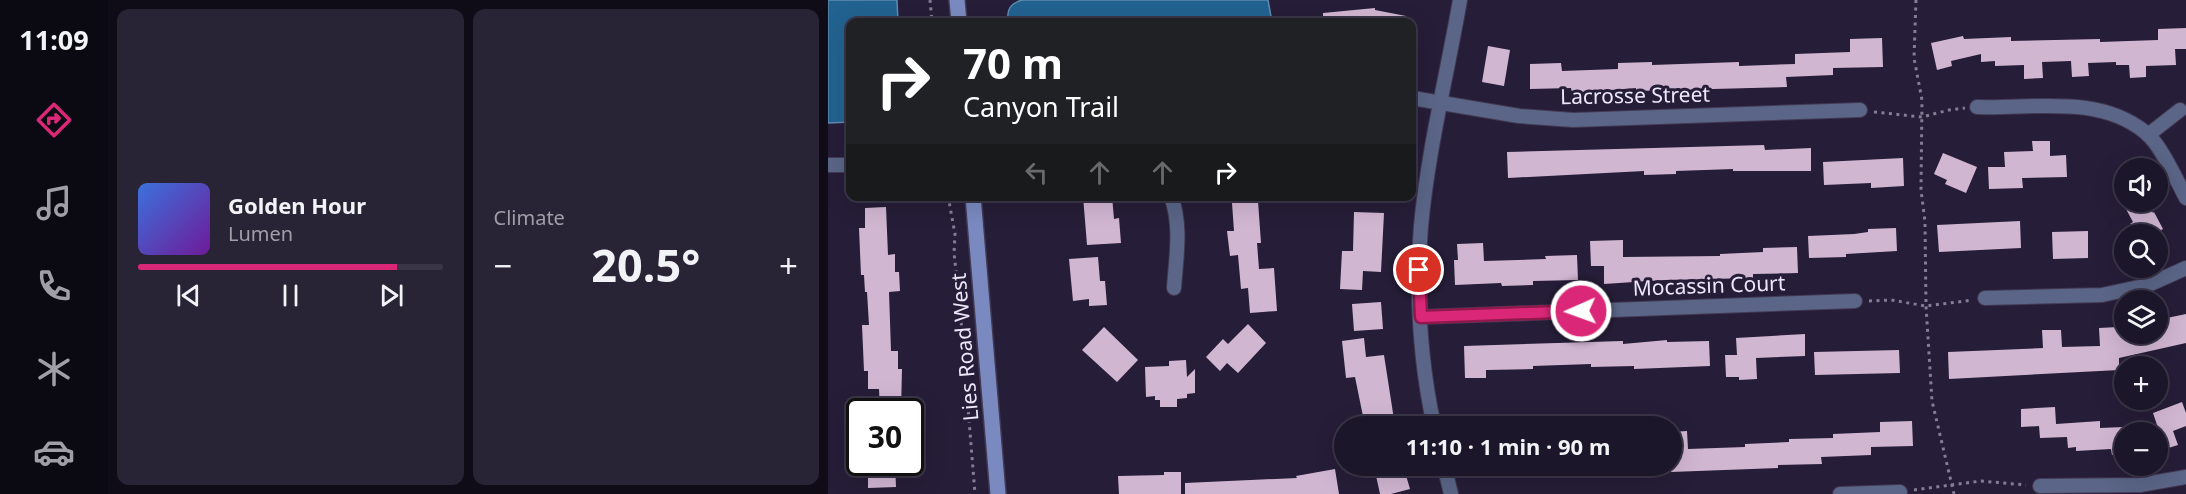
<!DOCTYPE html>
<meta charset="utf-8">
<style>
:root{--surface:#1c162a;--page:#292336;--text:#f1f3f6;--muted:#a09fa8;--line:#3a3547;--accent:#db2777}
body{margin:0;font-family:"Noto Sans",sans-serif;background:var(--page);color:var(--text);height:100vh;display:flex;flex-direction:column;font-size:22px;white-space:nowrap}
*{box-sizing:border-box;margin:0}
p{font-size:20px;color:var(--muted)}
.icon{flex:none;width:33px;height:33px;fill:none;stroke:currentColor;stroke-width:2;stroke-linecap:round;stroke-linejoin:round}
.map{position:relative;flex:1;overflow:hidden}
.details{display:flex;flex-direction:column;gap:9px;padding:9px;background:#0f0c17;width:720px}
.details>*{flex:none}
.top-card{position:absolute;left:18px;top:18px;width:570px;height:183px;border-radius:12px;box-shadow:0 6px 24px #0002,0 0 0 2px var(--line);background:#202124;color:#fff;overflow:hidden}
.buttons{position:absolute;left:1286px;top:158px;display:grid;gap:12px}
.buttons a{display:grid;place-items:center;width:54px;height:54px;border-radius:50%;background:var(--surface);box-shadow:0 6px 24px #0002,0 0 0 2px var(--line);font-size:30px}
.speed{position:absolute;left:18px;top:398px;display:flex;gap:12px;font-size:30px;font-weight:700;text-align:center}
.speed>*{display:grid;place-content:center;width:78px;height:78px;border-radius:50%;background:var(--surface);box-shadow:0 6px 24px #0002,0 0 0 2px var(--line);line-height:1}
.speed .limit{border:3px solid #111;border-radius:9px;background:#fff;color:#111}
.pin{position:absolute;display:grid;place-items:center;width:51px;height:51px;color:#fff;margin:-26px;border:3px solid #fff;border-radius:50%;box-shadow:0 2px 6px #0007}
.me{position:absolute;width:66px;margin:-33px;rotate:268deg;stroke-linejoin:round;filter:drop-shadow(0 0 4px #0008)}
.turn{display:flex;align-items:center;gap:21px;height:126px;padding:0 18px;font-size:27px}
.turn .icon{width:78px;height:78px;stroke-width:2.5}
.turn b{display:block;font-size:42px;line-height:51px}
.lanes{display:flex;align-items:center;height:57px;padding:0 18px;background:#0003;justify-content:center;gap:30px;direction:ltr}
.lanes .off{opacity:.35}
.big{font-size:45px;font-weight:700;line-height:1.1}
.details .card{flex:1;display:flex;flex-direction:column;justify-content:center;gap:9px;min-width:0;padding:0 21px;border-radius:12px;background:var(--page)}
.song{display:flex;align-items:center;gap:18px}
.cover{width:72px;height:72px;border-radius:9px;background:linear-gradient(135deg,hsl(220 70% 55%),hsl(280 70% 35%))}
.played{height:6px;border-radius:3px;background:linear-gradient(90deg,var(--accent) 85%,var(--line) 85%)}
.keys{display:flex;justify-content:space-around;direction:ltr}
.heat{display:flex;justify-content:space-between;align-items:center;font-size:33px;direction:ltr}
.details .tiles{flex:1;display:grid;gap:9px;grid-template-columns:repeat(2,1fr)}
.trip{position:absolute;left:506px;top:416px;width:348px;height:60px;border-radius:30px;background:var(--surface);box-shadow:0 6px 24px #0002,0 0 0 2px var(--line);font-weight:700;line-height:60px;text-align:center}
main{display:flex;flex:1;min-height:0}
.tabs{display:flex;flex-direction:column;width:108px;justify-content:space-around;align-items:center;background:#0b0911;color:var(--muted)}
.tabs .icon{width:42px;height:42px}
.tabs .selected{color:var(--accent)}
.tabs b{font-size:27px;color:var(--text)}
.map>svg:first-child{display:block}
.water{fill:#226290;stroke:#5f8ab0;stroke-width:1.5}
.building{fill:#d1b6d2}
.lines{fill:none;stroke-linecap:round;stroke-linejoin:round}
.street-casing{stroke:#423953;stroke-width:16}
.secondary-casing{stroke:#423953;stroke-width:18}
.path{stroke:#847d94;stroke-width:3;stroke-dasharray:3 4.5;stroke-linecap:butt}
.street{stroke:#5a6587;stroke-width:14}
.secondary{stroke:#7a8ac0;stroke-width:15}
.route-casing{stroke:#8e194d;stroke-width:15}
.route{stroke:#db2777;stroke-width:10}
.labels{text-anchor:middle;stroke-width:6;stroke-linejoin:round;paint-order:stroke}
.street-label{font-size:21px;fill:#ece7f9;stroke:#261d38}
</style>
<main>
<nav class="tabs">
<b>11:09</b>
<svg class="icon selected" aria-label="directions" viewBox="0 0 24 24"><path d="M12 3l9 9-9 9-9-9zM9 14v-3h6M13 9l2 2-2 2"/></svg>
<svg class="icon" aria-label="music" viewBox="0 0 24 24"><path d="M9 18V5l10-2v13"/><circle cx="6" cy="18" r="3"/><circle cx="16" cy="16" r="3"/></svg>
<svg class="icon" aria-label="phone" viewBox="0 0 24 24"><path d="M5 4h4l2 5-3 2q2 4 5 5l2-3 5 2v4C11 20 4 13 5 4z"/></svg>
<svg class="icon" aria-label="climate" viewBox="0 0 24 24"><path d="M12 3v18M4 7l16 10M4 17L20 7"/></svg>
<svg class="icon" aria-label="car" viewBox="0 0 24 24"><path d="M5 17H2v-5l4-1 3-4h7l3 4 3 1v5h-3M9 17h6M6 11h13"/><circle cx="7" cy="17" r="2"/><circle cx="17" cy="17" r="2"/></svg>
</nav>
<section class="details">
<div class="tiles">
<div class="card">
<div class="song"><i class="cover"></i><div><b>Golden Hour</b><p>Lumen</p></div></div>
<div class="played"></div>
<div class="keys"><svg class="icon" aria-label="previous" viewBox="0 0 24 24"><path d="M18 5L8 12l10 7zM5 5v14"/></svg><svg class="icon" aria-label="pause" viewBox="0 0 24 24"><path d="M8 5v14M16 5v14"/></svg><svg class="icon" aria-label="next" viewBox="0 0 24 24"><path d="M6 5l10 7-10 7zM19 5v14"/></svg></div>
</div>
<div class="card"><p>Climate</p>
<div class="heat"><a>−</a><b class="big">20.5°</b><a>+</a></div>
</div>
</div>
</section>
<div class="map">
<svg width="1358" height="494" viewBox="0 0 1358 494">
<rect width="100%" height="100%" fill="#261d38"/>
<g class="water">
<path d="M 0,0 L 69,0 L 70,22 L 22,22 L 22,122 L 0,123 Z"/>
<path d="M 194,0 L 440,0 L 444,22 L 180,22 C 179,10 181,4 194,0 Z"/>
</g>
<g class="building">
<path d="M 547,8 L 547,10 L 578,16 L 577,22 L 495,22 L 495,13 Z"/>
<path d="M 1358,28 L 1358,49 L 1347,49 L 1348,65 L 1318,66 L 1318,77 L 1302,78 L 1301,65 L 1288,65 L 1288,62 L 1260,63 L 1261,76 L 1244,77 L 1243,61 L 1214,62 L 1215,78 L 1196,79 L 1196,65 L 1167,66 L 1167,61 L 1153,62 L 1153,54 L 1123,61 L 1124,66 L 1109,70 L 1103,43 L 1135,36 L 1136,39 L 1183,37 L 1183,41 L 1272,39 L 1272,42 L 1330,40 L 1330,29 Z"/>
<path d="M 1054,38 L 1055,67 L 1005,68 L 1005,75 L 958,77 L 959,87 L 808,91 L 808,88 L 744,93 L 743,88 L 702,89 L 702,64 L 733,63 L 734,71 L 790,69 L 790,63 L 824,62 L 824,65 L 911,62 L 911,66 L 967,64 L 967,54 L 1022,52 L 1022,39 Z"/>
<path d="M 660,46 L 682,50 L 676,86 L 654,82 Z"/>
<path d="M 1204,141 L 1222,141 L 1222,156 L 1238,155 L 1239,177 L 1194,178 L 1195,188 L 1161,189 L 1160,167 L 1177,167 L 1176,152 L 1205,151 Z"/>
<path d="M 936,145 L 937,150 L 983,148 L 983,171 L 905,171 L 905,169 L 848,171 L 848,174 L 816,175 L 816,171 L 680,178 L 679,152 Z"/>
<path d="M 1115,153 L 1149,167 L 1138,193 L 1117,184 L 1119,180 L 1106,174 Z"/>
<path d="M 1075,158 L 1076,186 L 1043,188 L 1043,183 L 996,185 L 995,162 Z"/>
<path d="M 255,196 L 284,196 L 286,219 L 291,218 L 293,243 L 259,245 Z"/>
<path d="M 430,201 L 433,243 L 429,243 L 431,269 L 446,268 L 449,311 L 422,313 L 420,288 L 413,289 L 410,255 L 402,256 L 399,231 L 406,231 L 404,203 Z"/>
<path d="M 1314,201 L 1319,201 L 1325,213 L 1326,212 L 1335,229 L 1333,230 L 1335,234 L 1308,234 L 1302,224 L 1305,222 L 1298,209 Z"/>
<path d="M 58,207 L 60,255 L 67,254 L 67,272 L 71,272 L 72,291 L 61,292 L 63,351 L 70,351 L 70,369 L 74,369 L 73,411 L 52,411 L 51,389 L 40,389 L 40,371 L 36,371 L 34,325 L 41,325 L 39,292 L 37,292 L 36,275 L 33,275 L 31,228 L 37,228 L 37,208 Z"/>
<path d="M 526,212 L 556,213 L 553,272 L 535,271 L 534,290 L 512,289 L 514,251 L 525,251 Z"/>
<path d="M 1192,221 L 1193,248 L 1111,252 L 1109,225 Z"/>
<path d="M 1068,228 L 1069,251 L 1018,254 L 1018,257 L 981,258 L 980,236 L 1026,234 L 1040,232 L 1040,229 Z"/>
<path d="M 1260,231 L 1260,258 L 1225,259 L 1224,232 Z"/>
<path d="M 795,240 L 795,257 L 892,256 L 892,254 L 935,252 L 935,248 L 969,247 L 970,273 L 925,274 L 925,278 L 836,280 L 776,284 L 776,266 L 763,266 L 762,241 Z"/>
<path d="M 655,243 L 656,261 L 718,259 L 717,256 L 749,255 L 750,280 L 705,281 L 705,285 L 674,286 L 673,283 L 627,285 L 626,260 L 630,260 L 629,244 Z"/>
<path d="M 270,257 L 272,281 L 277,281 L 279,305 L 261,306 L 261,299 L 245,301 L 241,259 Z"/>
<path d="M 553,302 L 555,329 L 526,331 L 524,304 Z"/>
<path d="M 1358,314 L 1358,343 L 1291,358 L 1291,370 L 1121,379 L 1120,352 L 1215,348 L 1214,330 L 1233,330 L 1234,347 L 1272,346 L 1271,328 L 1290,327 L 1290,333 L 1329,333 L 1329,320 Z"/>
<path d="M 420,324 L 438,343 L 410,373 L 399,363 L 392,371 L 378,357 L 395,339 L 400,344 Z"/>
<path d="M 276,327 L 310,360 L 289,382 L 254,350 Z"/>
<path d="M 977,334 L 977,356 L 928,358 L 929,379 L 911,380 L 911,377 L 898,377 L 897,355 L 909,355 L 908,338 Z"/>
<path d="M 536,338 L 538,357 L 556,355 L 567,426 L 537,426 L 527,377 L 518,378 L 514,341 Z"/>
<path d="M 839,340 L 839,342 L 881,341 L 882,366 L 806,369 L 806,366 L 763,367 L 763,364 L 705,366 L 705,369 L 658,370 L 658,378 L 637,378 L 636,346 L 795,341 L 795,344 Z"/>
<path d="M 1071,350 L 1072,373 L 987,375 L 986,352 Z"/>
<path d="M 358,360 L 359,377 L 367,369 L 367,393 L 359,394 L 359,398 L 349,399 L 349,407 L 332,407 L 332,400 L 327,400 L 327,396 L 318,397 L 317,367 L 341,366 L 341,361 Z"/>
<path d="M 1354,402 L 1358,413 L 1358,426 L 1345,431 L 1350,445 L 1334,450 L 1325,425 L 1329,425 L 1325,413 Z"/>
<path d="M 1227,407 L 1228,424 L 1272,421 L 1272,428 L 1296,427 L 1296,455 L 1284,455 L 1283,449 L 1248,451 L 1248,447 L 1240,448 L 1239,437 L 1212,438 L 1211,426 L 1193,427 L 1193,409 Z"/>
<path d="M 1084,421 L 1085,446 L 1043,447 L 1043,455 L 993,457 L 994,464 L 950,465 L 950,468 L 843,472 L 843,432 L 859,431 L 860,449 L 917,447 L 917,444 L 961,442 L 961,439 L 1005,438 L 1005,434 L 1052,432 L 1052,422 Z"/>
<path d="M 45,462 L 67,462 L 68,487 L 40,488 L 40,471 L 46,471 Z"/>
<path d="M 568,465 L 575,465 L 582,489 L 563,494 L 552,494 L 547,471 Z"/>
<path d="M 702,465 L 751,465 L 751,476 L 702,478 Z"/>
<path d="M 507,469 L 511,494 L 357,494 L 357,483 L 469,478 L 468,476 Z"/>
<path d="M 336,472 L 353,472 L 353,494 L 291,494 L 290,476 L 336,475 Z"/>
</g>
<g class="lines">
<g class="street-casing">
<g id="street">
<path d="M 584,98 L 691,116 L 745,120 L 1032,110"/>
<path d="M 1149,107 C 1205,109 1270,94 1317,132 C 1332,143 1349,181 1358,198"/>
<path d="M 1320,135 L 1352,110"/>
<path d="M 0,165 L 22,165"/>
<path d="M 343,196 C 354,226 348,258 346,288"/>
<path d="M 1157,298 L 1274,295 L 1320,285 L 1358,268"/>
<path d="M 593,317 L 1027,301"/>
<path d="M 606,426 C 592,361 588,292 593,226 C 600,150 619,75 632,0"/>
<path d="M 616,465 L 623,494"/>
<path d="M 1212,486 L 1312,485 L 1358,477"/>
<path d="M 1012,494 L 1072,492"/>
</g>
</g>
<g class="secondary-casing">
<g id="secondary">
<path d="M 129,0 L 131,22"/>
<path d="M 145,196 L 170,494"/>
</g>
</g>
<g class="path">
<path d="M 102,0 L 104,22"/>
<path d="M 1088,0 L 1086,58 L 1094,100 L 1093,190 L 1097,222 L 1098,306 L 1104,401 L 1126,494"/>
<path d="M 1046,112 L 1094,117 L 1121,110 L 1137,108"/>
<path d="M 120,196 L 127,234 L 126,253 L 132,308 L 147,494"/>
<path d="M 1041,301 L 1063,300 L 1098,306 L 1145,300"/>
<path d="M 1086,490 L 1153,481 L 1198,485"/>
</g>
<use href="#street" class="street"/>
<use href="#secondary" class="secondary"/>
</g>
<g class="lines">
<g class="route-casing">
<path id="route" d="M 591,270 L 593,317 L 753,311"/>
</g>
<use href="#route" class="route"/>
</g>
<g class="labels">
<g class="street-label">
<text transform="translate(807 96) rotate(-1)" y="7">Lacrosse Street</text>
<text transform="translate(881 286) rotate(-2)" y="7">Mocassin Court</text>
<text transform="translate(137 347) rotate(-95)" y="7">Lies Road West</text>
</g>
</g>
</svg>
<div class="buttons">
<a><svg class="icon" aria-label="sound" viewBox="0 0 24 24"><path d="M4 9h4l5-4v14l-5-4H4zM17 9q2 3 0 6"/></svg></a>
<a><svg class="icon" aria-label="search" viewBox="0 0 24 24"><circle cx="10" cy="10" r="6"/><path d="M15 15l6 6"/></svg></a>
<a><svg class="icon" aria-label="layers" viewBox="0 0 24 24"><path d="M12 4l9 5-9 5-9-5zM3 14l9 5 9-5"/></svg></a>
<a>+</a>
<a>−</a>
</div>
<div class="speed"><div class="limit">30</div></div>
<div class="pin" style="left:591px;top:270px;background:#d93025"><svg class="icon" aria-label="arrive" viewBox="0 0 24 24"><path d="M6 21V4h12l-3 4 3 4H6"/></svg></div>
<svg class="me" style="left:753px;top:311px" viewBox="-20 -20 40 40"><circle r="17" fill="#db2777" stroke="#fff" stroke-width="3"/><path d="M0-11L8 9 0 5-8 9z" fill="#fff"/></svg>
<div class="trip">11:10 · 1 min · 90 m</div>
<div class="top-card">
<div class="turn"><svg class="icon" aria-label="right" viewBox="0 0 24 24"><path d="M7 20v-9h11M14 6l5 5-5 5"/></svg><div><b>70 m</b>Canyon Trail</div></div>
<div class="lanes"><svg class="icon off" aria-label="left" viewBox="0 0 24 24"><path d="M17 20v-9H6M10 6l-5 5 5 5"/></svg><svg class="icon off" aria-label="ahead" viewBox="0 0 24 24"><path d="M12 20V5M6 11l6-6 6 6"/></svg><svg class="icon off" aria-label="ahead" viewBox="0 0 24 24"><path d="M12 20V5M6 11l6-6 6 6"/></svg><svg class="icon" aria-label="right" viewBox="0 0 24 24"><path d="M7 20v-9h11M14 6l5 5-5 5"/></svg></div>
</div>
</div>
</main>
